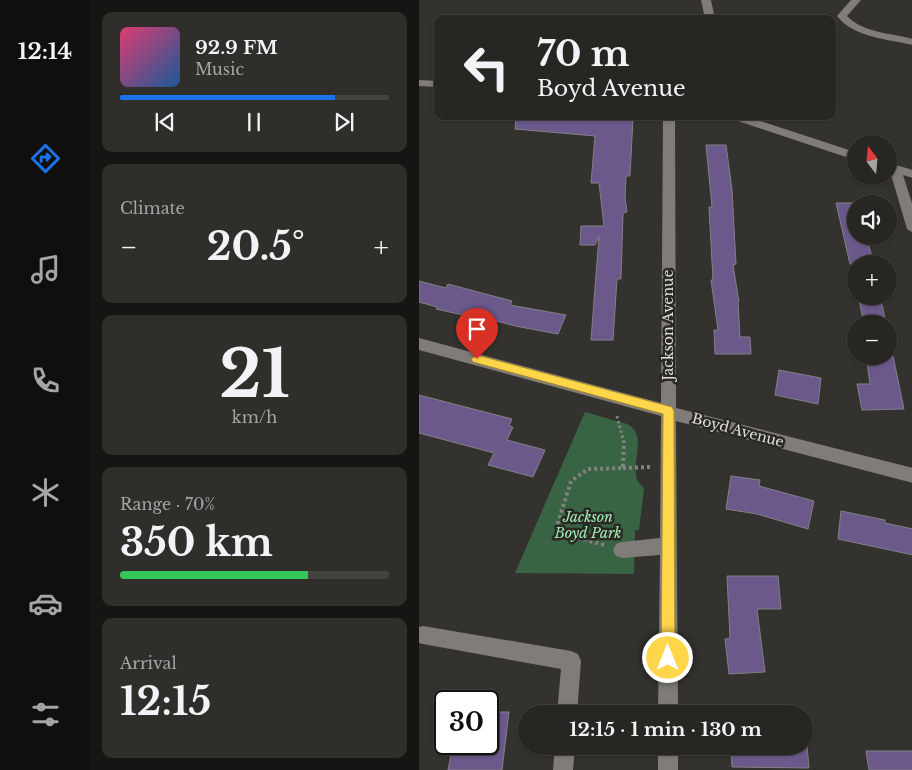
<!DOCTYPE html>
<meta charset="utf-8">
<style>
:root{--surface:#272622;--page:#2f2e2a;--text:#f1f3f6;--muted:#a4a5a5;--line:#434340;--accent:#1a73e8}
body{margin:0;font-family:"Libre Baskerville",serif;background:var(--page);color:var(--text);height:100vh;display:flex;flex-direction:column;font-size:19px;white-space:nowrap}
*{box-sizing:border-box;margin:0}
p{font-size:16px;color:var(--muted)}
.icon{flex:none;width:28px;height:28px;fill:none;stroke:currentColor;stroke-width:2;stroke-linecap:round;stroke-linejoin:round}
.map{position:relative;flex:1;overflow:hidden}
.side{display:flex;flex-direction:column;gap:12px;padding:12px;background:#151513;width:329px}
.side>*{flex:none}
.top-card{position:absolute;left:15px;top:15px;width:402px;height:105px;border-radius:10px;box-shadow:0 1px 4px #0004,0 0 0 1px var(--line);background:#272622;color:var(--text);overflow:hidden}
.needle{width:32px;rotate:344deg}
.tools{position:absolute;left:428px;top:135px;display:grid;gap:10px}
.tools a{display:grid;place-items:center;width:50px;height:50px;border-radius:50%;background:var(--surface);box-shadow:0 1px 4px #0004,0 0 0 1px var(--line);font-size:25px}
.speed{position:absolute;left:15px;top:690px;display:flex;gap:10px;font-size:25px;font-weight:700;text-align:center}
.speed>*{display:grid;place-content:center;width:65px;height:65px;border-radius:50%;background:var(--surface);box-shadow:0 1px 4px #0004,0 0 0 1px var(--line);line-height:1}
.speed .limit{border:2px solid #111;border-radius:8px;background:#fff;color:#111}
.pin{position:absolute;display:grid;place-items:center;width:42px;height:42px;color:#fff;margin:-51px -21px;border-radius:50% 50% 50% 0;rotate:-45deg;box-shadow:0 0 5px #0007}
.pin .icon{rotate:45deg}
.me{position:absolute;width:55px;margin:-28px;rotate:0deg;stroke-linejoin:round;filter:drop-shadow(0 0 4px #0008)}
.turn{display:flex;align-items:center;gap:18px;height:105px;padding:0 20px;font-size:22px}
.turn .icon{width:65px;height:65px;stroke-width:2.5}
.turn b{display:block;font-size:35px;line-height:42px}
.big{font-size:38px;font-weight:800;line-height:1.1}
.side .widget{flex:1;display:flex;flex-direction:column;justify-content:center;gap:8px;min-width:0;padding:0 18px;border-radius:10px;background:var(--page)}
.side .dial{align-items:center;gap:0}
.dial b{font-size:65px;line-height:1}
.song{display:flex;align-items:center;gap:15px}
.cover{width:60px;height:60px;border-radius:8px;background:linear-gradient(135deg,hsl(340 70% 55%),hsl(210 70% 35%))}
.played{height:5px;border-radius:2px;background:linear-gradient(90deg,var(--accent) 80%,var(--line) 80%)}
.keys{display:flex;justify-content:space-around;direction:ltr}
.heat{display:flex;justify-content:space-between;align-items:center;font-size:28px;direction:ltr}
.charge{height:8px;border-radius:4px;background:linear-gradient(90deg,#34c759 70%,var(--line) 0)}
.trip{position:absolute;left:99px;top:705px;width:295px;height:50px;border-radius:25px;background:var(--surface);box-shadow:0 1px 4px #0004,0 0 0 1px var(--line);font-weight:800;line-height:50px;text-align:center}
main{display:flex;flex:1;min-height:0}
.dock{display:flex;flex-direction:column;width:90px;justify-content:space-around;align-items:center;background:#100f0e;color:var(--muted)}
.dock .icon{width:35px;height:35px}
.dock .current{color:var(--accent)}
.dock b{font-size:22px;color:var(--text)}
.map>svg:first-child{display:block}
.green{fill:#386444}
.building{fill:#6b598c;stroke:#828186}
.lines{fill:none;stroke-linecap:round;stroke-linejoin:round}
.path-far1{stroke:#84827f;stroke-width:3;stroke-dasharray:2.5 2.5;stroke-linecap:butt}
.path{stroke:#84827f;stroke-width:4;stroke-dasharray:3 3;stroke-linecap:butt}
.minor{fill:#807d78;fill-rule:evenodd}
.route{fill:#ffd54a;stroke:#a68a30}
.labels{text-anchor:middle;stroke-width:5;stroke-linejoin:round;paint-order:stroke}
.street-label{font-size:14px;fill:#e2e0de;stroke:#2a2824}
.park-label{font-size:14px;font-style:italic;fill:#9feeb4;stroke:#2a2824}
</style>
<main>
<nav class="dock">
<b>12:14</b>
<svg class="icon current" aria-label="directions" viewBox="0 0 24 24"><path d="M12 3l9 9-9 9-9-9zM9 14v-3h6M13 9l2 2-2 2"/></svg>
<svg class="icon" aria-label="music" viewBox="0 0 24 24"><path d="M9 18V5l10-2v13"/><circle cx="6" cy="18" r="3"/><circle cx="16" cy="16" r="3"/></svg>
<svg class="icon" aria-label="phone" viewBox="0 0 24 24"><path d="M5 4h4l2 5-3 2q2 4 5 5l2-3 5 2v4C11 20 4 13 5 4z"/></svg>
<svg class="icon" aria-label="climate" viewBox="0 0 24 24"><path d="M12 3v18M4 7l16 10M4 17L20 7"/></svg>
<svg class="icon" aria-label="car" viewBox="0 0 24 24"><path d="M5 17H2v-5l4-1 3-4h7l3 4 3 1v5h-3M9 17h6M6 11h13"/><circle cx="7" cy="17" r="2"/><circle cx="17" cy="17" r="2"/></svg>
<svg class="icon" aria-label="filters" viewBox="0 0 24 24"><path d="M4 7h16M4 17h16"/><circle cx="9" cy="7" r="2"/><circle cx="15" cy="17" r="2"/></svg>
</nav>
<section class="side">
<div class="widget">
<div class="song"><i class="cover"></i><div><b>92.9 FM</b><p>Music</p></div></div>
<div class="played"></div>
<div class="keys"><svg class="icon" aria-label="previous" viewBox="0 0 24 24"><path d="M18 5L8 12l10 7zM5 5v14"/></svg><svg class="icon" aria-label="pause" viewBox="0 0 24 24"><path d="M8 5v14M16 5v14"/></svg><svg class="icon" aria-label="next" viewBox="0 0 24 24"><path d="M6 5l10 7-10 7zM19 5v14"/></svg></div>
</div>
<div class="widget"><p>Climate</p>
<div class="heat"><a>−</a><b class="big">20.5°</b><a>+</a></div>
</div>
<div class="widget dial"><b>21</b><p>km/h</p></div>
<div class="widget"><p>Range · 70%</p><b class="big">350 km</b><div class="charge"></div></div>
<div class="widget"><p>Arrival</p><b class="big">12:15</b></div>
</section>
<div class="map">
<svg width="494" height="770" viewBox="0 0 494 770">
<rect width="100%" height="100%" fill="#34322e"/>
<path class="green" d="M 166,412 L 208,424 C 229,435 212,461 218,479 C 219,482 223,486 225,489 L 220,530 L 216,530 L 215,574 L 96,573 Z"/>
<g class="building">
<path d="M 97,116 L 208,116 L 208,118 L 214,118 L 211,176 L 207,176 L 206,197 L 208,212 L 204,213 L 202,279 L 198,279 L 194,340 L 172,340 L 180,236 L 176,245 L 161,245 L 162,226 L 185,226 L 180,183 L 172,183 L 176,136 L 96,129 Z"/>
<path d="M 287,145 L 307,145 L 313,190 L 317,264 L 314,265 L 320,302 L 319,302 L 321,337 L 331,337 L 332,354 L 296,354 L 295,330 L 299,330 L 292,280 L 294,280 L 290,207 L 293,207 Z"/>
<path d="M 417,203 L 436,203 L 436,236 L 447,236 L 455,264 L 431,264 Z"/>
<path d="M 0,281 L 27,288 L 29,284 L 93,301 L 91,305 L 147,315 L 139,334 L 96,326 L 45,312 L 44,315 L 17,309 L 18,307 L 0,302 Z"/>
<path d="M 440,300 L 462,300 L 467,324 L 445,324 Z"/>
<path d="M 447,356 L 474,356 L 485,409 L 443,410 L 438,384 L 451,384 Z"/>
<path d="M 360,370 L 402,378 L 399,404 L 356,395 Z"/>
<path d="M 0,395 L 93,419 L 90,426 L 94,427 L 88,440 L 126,450 L 114,477 L 69,465 L 75,453 L 0,433 Z"/>
<path d="M 312,476 L 341,480 L 340,486 L 395,501 L 389,529 L 338,514 L 307,509 Z"/>
<path d="M 422,511 L 466,520 L 466,523 L 494,529 L 494,555 L 419,539 Z"/>
<path d="M 308,576 L 359,576 L 362,609 L 338,609 L 346,672 L 310,674 L 306,639 L 311,638 Z"/>
<path d="M 69,712 L 90,712 L 83,770 L 29,770 L 34,744 L 69,744 Z"/>
<path d="M 312,746 L 388,746 L 390,768 L 313,767 Z"/>
<path d="M 447,751 L 494,751 L 494,770 L 450,770 Z"/>
</g>
<g class="lines">
<path class="path-far1" d="M 198,416 L 205,443"/>
<g class="path">
<path d="M 204,468 L 231,467"/>
<path d="M 185,545 L 142,533 L 139,523 L 152,481 L 169,469 L 204,468 L 205,442"/>
</g>
<g class="minor">
<path d="M 282,0 L 292,0 L 296,19 L 286,19 Z"/>
<path d="M 432,0 L 442,0 L 428,16 C 444,33 472,33 494,39 L 494,45 C 469,39 435,38 418,16 Z"/>
<path d="M 0,80 L 19,81 L 19,87 L 0,86 Z"/>
<path d="M 244,116 L 256,116 L 257,408 L 494,468 L 494,483 L 257,421 L 259,714 L 239,714 L 241,555 L 203,558 L 197,556 L 194,550 L 197,544 L 203,542 L 241,538 L 242,416 L 0,350 L 0,338 L 242,403 Z"/>
<path d="M 309,116 L 326,116 L 436,152 L 436,160 L 310,118 Z"/>
<path d="M 470,163 L 494,170 L 494,178 L 484,175 L 494,206 L 494,233 L 488,229 L 471,171 L 469,171 Z"/>
<path d="M 4,626 L 152,651 L 159,654 L 162,661 L 158,714 L 138,714 L 142,669 L 4,644 L 0,643 L 0,627 Z"/>
<path d="M 136,746 L 156,746 L 154,770 L 134,770 Z"/>
<rect x="239" y="746" width="20" height="24"/>
</g>
</g>
<path class="route" d="M 58,355 L 253,407 L 255,411 L 256,658 L 254,663 L 249,665 L 244,663 L 242,658 L 244,414 L 54,362 L 52,359 Z"/>
<g class="labels">
<g class="street-label">
<text transform="translate(249 325) rotate(-90)" y="5">Jackson Avenue</text>
<text transform="translate(319 430) rotate(15)" y="5">Boyd Avenue</text>
</g>
<g class="park-label">
<text x="169" y="522">Jackson<tspan x="169" dy="16">Boyd Park</tspan></text>
</g>
</g>
</svg>
<div class="tools">
<a><svg class="needle" viewBox="-14 -14 28 28"><path d="M0-13l5 13h-10z" fill="#e53935"/><path d="M0 13l5-13h-10z" fill="#a4a5a5"/></svg></a>
<a><svg class="icon" aria-label="sound" viewBox="0 0 24 24"><path d="M4 9h4l5-4v14l-5-4H4zM17 9q2 3 0 6"/></svg></a>
<a>+</a>
<a>−</a>
</div>
<div class="speed"><div class="limit">30</div></div>
<div class="pin" style="left:58px;top:359px;background:#d93025"><svg class="icon" aria-label="arrive" viewBox="0 0 24 24"><path d="M6 21V4h12l-3 4 3 4H6"/></svg></div>
<svg class="me" style="left:249px;top:658px" viewBox="-20 -20 40 40"><circle r="17" fill="#ffd54a" stroke="#fff" stroke-width="3"/><path d="M0-11L8 9 0 5-8 9z" fill="#fff"/></svg>
<div class="trip">12:15 · 1 min · 130 m</div>
<div class="top-card">
<div class="turn"><svg class="icon" aria-label="left" viewBox="0 0 24 24"><path d="M17 20v-9H6M10 6l-5 5 5 5"/></svg><div><b>70 m</b>Boyd Avenue</div></div>
</div>
</div>
</main>
